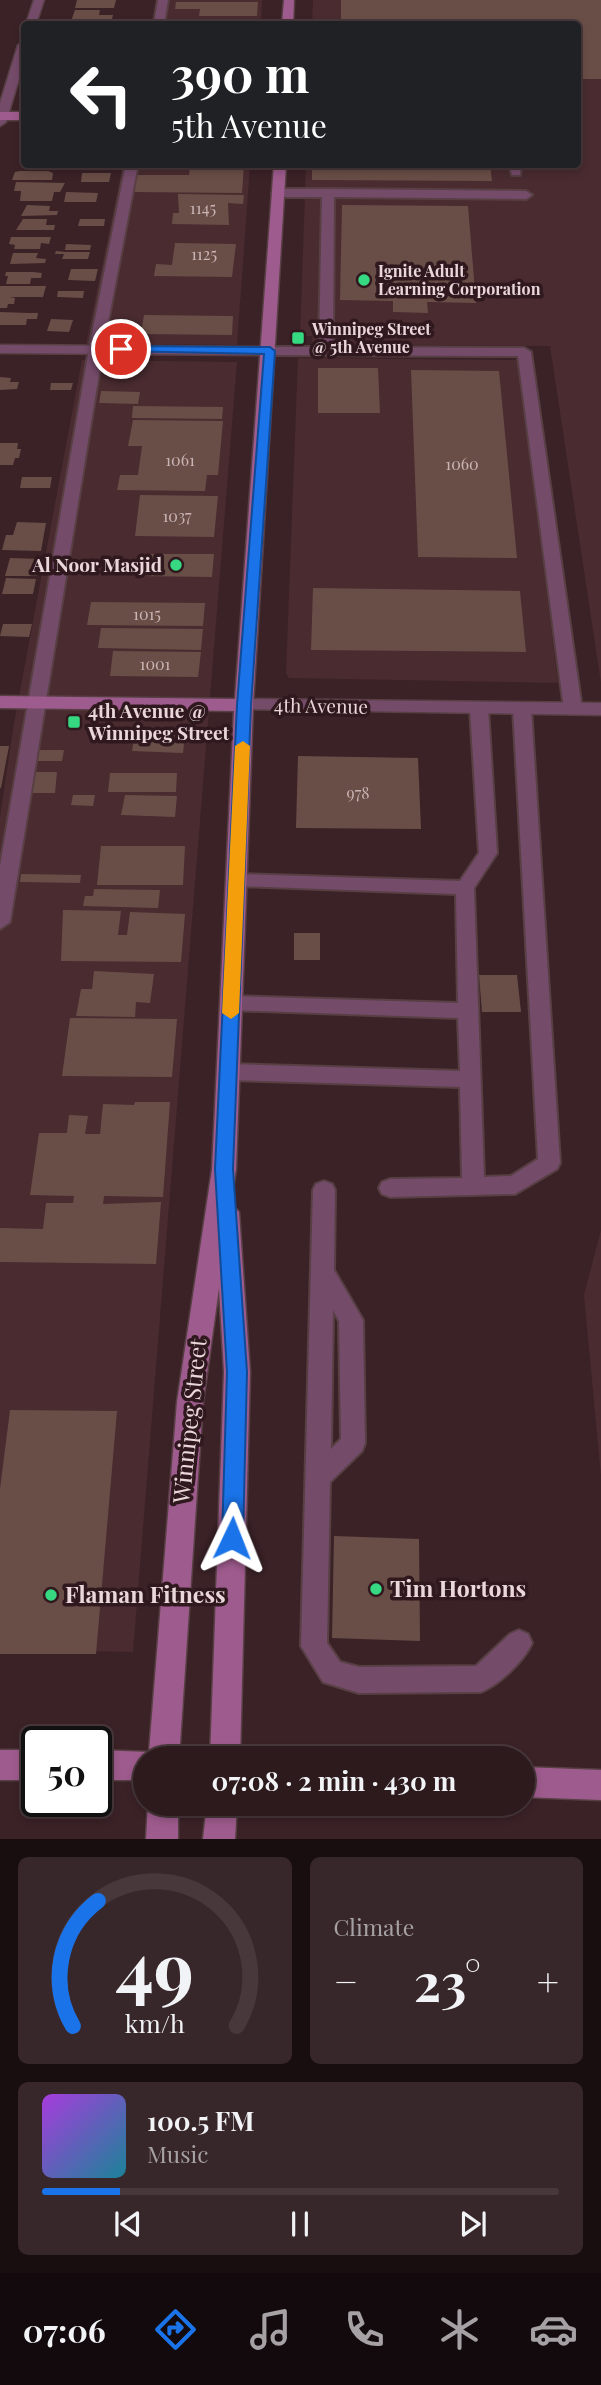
<!DOCTYPE html>
<meta charset="utf-8">
<style>
:root{--surface:#2c1a1d;--page:#38272a;--text:#f1f3f6;--muted:#a6a1a4;--line:#48383b;--accent:#1a73e8}
body{margin:0;font-family:"Playfair Display",serif;background:var(--page);color:var(--text);height:100vh;display:flex;flex-direction:column;font-size:26px;white-space:nowrap}
*{box-sizing:border-box;margin:0}
p{font-size:23px;color:var(--muted)}
.icon{flex:none;width:38px;height:38px;fill:none;stroke:currentColor;stroke-width:2;stroke-linecap:round;stroke-linejoin:round}
.map{position:relative;height:1839px;overflow:hidden}
.side{display:flex;flex-direction:column;gap:18px;padding:18px;background:#180e10;flex:1}
.side>*{flex:none}
.banner{position:absolute;left:21px;top:21px;width:560px;height:147px;border-radius:7px;box-shadow:0 4px 10px #0003,0 0 0 2px var(--line);background:#202124;color:#fff;overflow:hidden}
.speed{position:absolute;left:21px;top:1726px;display:flex;gap:14px;font-size:35px;font-weight:700;text-align:center}
.speed>*{display:grid;place-content:center;width:91px;height:91px;border-radius:50%;background:var(--surface);box-shadow:0 4px 10px #0003,0 0 0 2px var(--line);line-height:1}
.speed .limit{border:4px solid #111;border-radius:10px;background:#fff;color:#111}
.pin{position:absolute;display:grid;place-items:center;width:60px;height:60px;color:#fff;margin:-30px;border:4px solid #fff;border-radius:50%;box-shadow:0 2px 7px #0007}
.me{position:absolute;width:77px;margin:-38px;rotate:2deg;stroke-linejoin:round;filter:drop-shadow(0 0 5px #0008)}
.turn{display:flex;align-items:center;gap:24px;height:147px;padding:0 35px;font-size:32px}
.turn .icon{width:91px;height:91px;stroke-width:2.5}
.turn b{display:block;font-size:49px;line-height:60px}
.big{font-size:52px;font-weight:700;line-height:1.1}
.side .tile{flex:1;display:flex;flex-direction:column;justify-content:center;gap:10px;min-width:0;padding:0 24px;border-radius:10px;background:var(--page)}
.side .dial{align-items:center;gap:0}
.dial svg{height:182px;overflow:visible;fill:none;stroke:var(--line);stroke-width:7;stroke-linecap:round;text-anchor:middle}
.dial text{fill:var(--text);stroke:none}
.song{display:flex;align-items:center;gap:21px}
.cover{width:84px;height:84px;border-radius:10px;background:linear-gradient(135deg,hsl(280 70% 55%),hsl(190 70% 35%))}
.played{height:7px;border-radius:4px;background:linear-gradient(90deg,var(--accent) 15%,var(--line) 15%)}
.keys{display:flex;justify-content:space-around;direction:ltr}
.heat{display:flex;justify-content:space-between;align-items:center;font-size:38px;direction:ltr}
.side .tiles{flex:1;display:grid;gap:18px;grid-template-columns:1fr 1fr}
.tile:last-child{grid-column:span 2}
.trip{position:absolute;left:133px;top:1746px;width:402px;height:70px;border-radius:35px;background:var(--surface);box-shadow:0 4px 10px #0003,0 0 0 2px var(--line);font-weight:700;line-height:70px;text-align:center}
.tabs{display:flex;height:112px;justify-content:space-around;align-items:center;background:#120a0c;color:var(--muted)}
.tabs .icon{width:49px;height:49px}
.tabs .selected{color:var(--accent)}
.tabs b{font-size:32px;color:var(--text)}
.map>svg:first-child{display:block}
.built{fill:#492b30}
.building{fill:#694e47}
.lines{fill:none;stroke-linecap:round;stroke-linejoin:round}
.lane-casing{stroke:#573f44;stroke-width:4}
.street-casing{stroke:#573f44;stroke-width:3}
.secondary-casing{stroke:#573f44;stroke-width:3}
.lane{fill:#754b6a;fill-rule:evenodd}
.street{fill:#754b6a;fill-rule:evenodd}
.secondary{fill:#9e5b8d;fill-rule:evenodd}
.route{fill:#1a73e8;stroke:#114b97;stroke-width:2}
.slow{fill:#f59e0b}
.poi-dot{fill:#36d881;stroke:#30191e;stroke-width:2.5}
.labels{text-anchor:middle;stroke-width:7;stroke-linejoin:round;paint-order:stroke}
.number-label{font-size:16px;fill:#c9b5b5}
.far-poi-label{font-size:16px;font-weight:bold;fill:#e9d7da;stroke:#30191e;text-anchor:start}
.poi-label{font-size:19px;font-weight:bold;fill:#e9d7da;stroke:#30191e;text-anchor:end}
.street-label{font-size:19px;fill:#e9d7da;stroke:#30191e}
.near-street-label{font-size:23px;fill:#e9d7da;stroke:#30191e}
.near-poi-label{font-size:23px;font-weight:bold;fill:#e9d7da;stroke:#30191e;text-anchor:start}
</style>
<div class="map">
<svg width="601" height="1839" viewBox="0 0 601 1839">
<rect width="100%" height="100%" fill="#3b2227"/>
<g class="built">
<path d="M 157,0 L 262,0 L 261,24 L 151,24 Z"/>
<path d="M 313,0 L 601,0 L 601,683 L 550,346 L 312,344 L 312,336 L 300,336 L 306,165 L 578,164 L 578,24 L 312,24 Z"/>
<path d="M 123,165 L 250,165 L 237,345 L 86,344 Z"/>
<path d="M 298,358 L 518,360 L 558,683 L 289,678 L 286,673 Z"/>
<path d="M 82,360 L 237,362 L 133,1652 L 0,1649 L 0,817 L 14,723 Z"/>
<path d="M 601,1230 L 601,1476 L 584,1295 Z"/>
</g>
<g class="building">
<path d="M 77,0 L 116,0 L 114,8 L 75,8 Z"/>
<path d="M 341,0 L 601,0 L 601,79 L 578,79 L 578,24 L 341,24 Z"/>
<path d="M 176,2 L 258,2 L 257,16 L 199,16 L 200,9 L 175,9 Z"/>
<path d="M 75,10 L 100,10 L 99,15 L 113,15 L 111,22 L 70,24 Z"/>
<path d="M 215,19 L 257,19 L 256,24 L 214,24 Z"/>
<path d="M 190,164 L 244,164 L 242,193 L 130,192 L 133,175 L 189,175 Z"/>
<path d="M 312,164 L 490,164 L 492,181 L 312,180 Z"/>
<path d="M 20,171 L 48,171 L 53,173 L 52,180 L 12,180 L 15,172 Z"/>
<path d="M 82,173 L 111,173 L 109,182 L 81,182 Z"/>
<path d="M 16,182 L 65,183 L 60,192 L 54,192 L 52,201 L 20,201 L 21,191 L 14,191 Z"/>
<path d="M 66,192 L 98,193 L 96,202 L 64,202 Z"/>
<path d="M 178,194 L 244,195 L 243,204 L 228,203 L 229,225 L 172,224 L 173,213 L 179,213 Z"/>
<path d="M 27,205 L 50,206 L 49,211 L 58,211 L 57,215 L 21,216 Z"/>
<path d="M 342,205 L 468,206 L 476,303 L 427,302 L 428,313 L 393,312 L 393,301 L 340,300 Z"/>
<path d="M 23,219 L 47,219 L 46,225 L 55,225 L 54,230 L 16,230 Z"/>
<path d="M 80,219 L 105,219 L 104,226 L 78,226 Z"/>
<path d="M 11,237 L 51,237 L 49,244 L 41,243 L 40,249 L 14,249 L 15,245 L 9,244 Z"/>
<path d="M 175,243 L 236,244 L 232,277 L 154,276 L 156,264 L 172,265 Z"/>
<path d="M 66,244 L 91,245 L 90,250 L 65,250 Z"/>
<path d="M 56,251 L 65,252 L 90,252 L 88,259 L 62,259 L 64,254 L 55,254 Z"/>
<path d="M 13,253 L 38,253 L 36,258 L 46,259 L 45,263 L 10,264 Z"/>
<path d="M 71,269 L 98,269 L 95,281 L 68,280 Z"/>
<path d="M 6,272 L 33,272 L 42,273 L 41,278 L 31,278 L 30,284 L 6,284 L 8,276 L 5,276 Z"/>
<path d="M 0,286 L 46,286 L 43,297 L 10,297 L 15,298 L 14,304 L 8,304 L 7,308 L 0,308 Z"/>
<path d="M 58,291 L 84,291 L 83,298 L 57,297 Z"/>
<path d="M 0,312 L 28,313 L 38,313 L 37,319 L 27,319 L 26,325 L 0,325 Z"/>
<path d="M 144,315 L 233,316 L 232,335 L 141,334 Z"/>
<path d="M 51,319 L 73,320 L 69,332 L 47,331 Z"/>
<path d="M 318,368 L 378,368 L 380,413 L 318,413 Z"/>
<path d="M 411,370 L 499,371 L 517,558 L 418,557 Z"/>
<path d="M 0,377 L 11,378 L 10,382 L 19,382 L 17,389 L 0,390 Z"/>
<path d="M 51,383 L 73,383 L 71,390 L 50,390 Z"/>
<path d="M 101,391 L 140,392 L 138,404 L 99,403 Z"/>
<path d="M 133,406 L 223,407 L 222,419 L 132,418 Z"/>
<path d="M 133,420 L 223,421 L 218,475 L 207,475 L 205,491 L 117,490 L 120,475 L 138,475 L 142,446 L 128,446 Z"/>
<path d="M 0,443 L 18,443 L 17,449 L 21,449 L 19,458 L 15,458 L 13,465 L 0,465 Z"/>
<path d="M 22,477 L 52,477 L 50,488 L 20,488 Z"/>
<path d="M 140,495 L 218,496 L 214,537 L 135,536 Z"/>
<path d="M 17,522 L 46,523 L 41,551 L 2,550 L 6,535 L 13,535 Z"/>
<path d="M 139,554 L 214,554 L 212,577 L 137,576 Z"/>
<path d="M 10,558 L 41,559 L 37,576 L 5,576 Z"/>
<path d="M 6,578 L 36,579 L 33,594 L 2,594 Z"/>
<path d="M 313,588 L 520,591 L 526,652 L 311,650 Z"/>
<path d="M 91,602 L 205,603 L 203,626 L 87,625 Z"/>
<path d="M 3,624 L 32,624 L 29,637 L 0,636 Z"/>
<path d="M 101,628 L 203,629 L 201,650 L 98,648 Z"/>
<path d="M 113,651 L 201,652 L 198,677 L 110,676 Z"/>
<path d="M 172,731 L 185,736 L 183,753 L 132,751 L 135,732 Z"/>
<path d="M 0,746 L 9,746 L 1,788 L 0,788 Z"/>
<path d="M 38,750 L 64,750 L 62,761 L 36,761 Z"/>
<path d="M 298,756 L 418,758 L 421,829 L 296,828 Z"/>
<path d="M 33,772 L 57,772 L 55,793 L 31,793 Z"/>
<path d="M 110,773 L 177,773 L 176,792 L 108,792 Z"/>
<path d="M 73,795 L 95,795 L 93,806 L 71,805 Z"/>
<path d="M 125,795 L 177,796 L 175,817 L 121,815 Z"/>
<path d="M 101,846 L 185,846 L 183,885 L 97,885 Z"/>
<path d="M 21,874 L 81,875 L 80,883 L 20,882 Z"/>
<path d="M 94,889 L 160,890 L 158,908 L 83,906 L 85,896 L 93,896 Z"/>
<path d="M 63,910 L 121,911 L 118,935 L 127,935 L 130,912 L 185,914 L 181,962 L 61,961 Z"/>
<rect x="294" y="933" width="26" height="27"/>
<path d="M 94,971 L 154,974 L 150,1003 L 136,1002 L 135,1017 L 76,1016 L 81,989 L 92,989 Z"/>
<path d="M 479,975 L 517,975 L 521,1012 L 482,1012 Z"/>
<path d="M 70,1018 L 177,1019 L 172,1077 L 62,1076 Z"/>
<path d="M 135,1102 L 170,1102 L 163,1197 L 104,1196 L 103,1204 L 161,1202 L 156,1264 L 0,1262 L 0,1228 L 43,1229 L 46,1203 L 73,1203 L 74,1196 L 30,1195 L 39,1133 L 67,1133 L 69,1115 L 88,1116 L 85,1134 L 100,1134 L 103,1104 L 134,1105 Z"/>
<path d="M 10,1410 L 117,1411 L 96,1654 L 0,1654 L 0,1489 Z"/>
<path d="M 334,1536 L 419,1539 L 420,1641 L 332,1638 Z"/>
</g>
<g class="lines">
<g class="lane-casing">
<g id="lane">
<path d="M 158,0 L 168,0 L 164,24 L 154,24 Z"/>
<path d="M 126,164 L 138,164 L 103,349 L 10,922 L 0,929 L 0,866 L 89,349 Z"/>
<path d="M 509,164 L 521,164 L 520,175 L 512,175 Z"/>
<path d="M 328,189 L 526,191 L 532,195 L 526,199 L 334,197 L 333,347 L 524,348 L 531,352 L 582,709 L 579,713 L 567,713 L 564,709 L 518,356 L 270,355 L 263,351 L 270,347 L 319,347 L 322,197 L 278,197 L 272,193 L 278,189 Z"/>
<path d="M 479,703 L 488,708 L 497,853 L 474,888 L 484,1177 L 511,1176 L 538,1159 L 513,708 L 522,703 L 531,708 L 560,1163 L 557,1169 L 515,1194 L 390,1197 L 382,1194 L 379,1188 L 382,1182 L 390,1179 L 462,1178 L 460,1087 L 228,1080 L 221,1078 L 218,1072 L 221,1066 L 228,1064 L 460,1071 L 458,1018 L 231,1010 L 224,1008 L 221,1003 L 224,998 L 231,996 L 458,1003 L 456,894 L 237,886 L 228,880 L 237,874 L 460,881 L 479,853 L 470,708 Z"/>
<path d="M 324,1181 L 332,1184 L 335,1190 L 334,1270 L 363,1320 L 365,1443 L 362,1451 L 330,1482 L 327,1643 L 340,1662 L 359,1667 L 476,1666 L 510,1634 L 519,1630 L 528,1634 L 532,1643 C 524,1661 499,1685 481,1692 L 359,1693 L 323,1682 L 301,1646 L 313,1190 L 316,1184 ZM 333,1310 L 339,1321 L 341,1439 L 331,1449 Z"/>
</g>
</g>
<g class="street-casing">
<g id="street">
<path d="M 34,0 L 44,0 L 36,24 L 26,24 Z"/>
<path d="M 24,42 L 24,62 L 6,122 L 0,126 L 0,103 L 18,45 Z"/>
<path d="M 0,345 L 270,347 L 277,351 L 270,355 L 0,353 Z"/>
<path d="M 244,699 L 601,703 L 601,715 L 237,709 L 235,705 Z"/>
</g>
</g>
<g class="secondary-casing">
<g id="secondary">
<path d="M 284,0 L 294,0 L 293,24 L 282,24 Z"/>
<rect x="0" y="112" width="24" height="8"/>
<path d="M 274,164 L 286,164 L 253,705 L 236,1169 L 231,1204 L 239,1212 L 250,1372 L 240,1759 L 210,1759 L 224,1372 L 219,1288 L 203,1402 L 179,1759 L 145,1759 L 145,1780 L 96,1780 L 96,1750 L 149,1752 L 177,1402 L 212,1169 L 234,711 L 0,708 L 0,696 L 235,699 Z"/>
<rect x="0" y="1750" width="37" height="30"/>
<path d="M 523,1767 L 601,1770 L 601,1800 L 523,1797 Z"/>
<path d="M 148,1804 L 178,1804 L 178,1839 L 146,1839 Z"/>
<path d="M 207,1804 L 237,1804 L 235,1839 L 203,1839 Z"/>
</g>
</g>
<use href="#lane" class="lane"/>
<use href="#street" class="street"/>
<use href="#secondary" class="secondary"/>
</g>
<path class="route" d="M 121,346 L 270,347 L 275,351 L 251,705 L 233,1169 L 247,1372 L 243,1538 L 239,1545 L 232,1547 L 225,1545 L 222,1538 L 227,1372 L 215,1169 L 237,705 L 264,354 L 117,351 L 116,349 Z"/>
<path class="slow" d="M 243,741 L 250,746 L 239,1013 L 231,1019 L 222,1013 L 235,746 Z"/>
<g class="poi-dot">
<circle cx="364" cy="280" r="7"/>
<rect x="291" y="331" width="14" height="14" rx="3.5"/>
<circle cx="176" cy="565" r="7"/>
<rect x="67" y="715" width="14" height="14" rx="3.5"/>
<circle cx="376" cy="1589" r="7"/>
<circle cx="51" cy="1595" r="7"/>
</g>
<g class="labels">
<g class="number-label">
<text x="203" y="214">1145</text>
<text x="204" y="260">1125</text>
<text x="180" y="466">1061</text>
<text x="462" y="470">1060</text>
<text x="177" y="522">1037</text>
<text x="147" y="620">1015</text>
<text x="155" y="670">1001</text>
<text x="358" y="799">978</text>
</g>
<g class="far-poi-label">
<text x="378" y="277">Ignite Adult<tspan x="378" dy="18">Learning Corporation</tspan></text>
<text x="312" y="335">Winnipeg Street<tspan x="312" dy="18">@ 5th Avenue</tspan></text>
</g>
<g class="poi-label">
<text x="162" y="572">Al Noor Masjid</text>
<text x="88" y="718" text-anchor="start">4th Avenue @<tspan x="88" dy="22">Winnipeg Street</tspan></text>
</g>
<g class="street-label">
<text transform="translate(321 706) rotate(1)" y="7">4th Avenue</text>
</g>
<g class="near-street-label">
<text transform="translate(190 1421) rotate(-84)" y="8">Winnipeg Street</text>
</g>
<g class="near-poi-label">
<text x="390" y="1597">Tim Hortons</text>
<text x="65" y="1603">Flaman Fitness</text>
</g>
</g>
</svg>
<div class="speed"><div class="limit">50</div></div>
<div class="pin" style="left:121px;top:349px;background:#d93025"><svg class="icon" aria-label="arrive" viewBox="0 0 24 24"><path d="M6 21V4h12l-3 4 3 4H6"/></svg></div>
<svg class="me" style="left:232px;top:1538px" viewBox="-20 -20 40 40"><path d="M0-17L14 15 0 8-14 15z" fill="#1a73e8" stroke="#fff" stroke-width="4"/></svg>
<div class="trip">07:08 · 2 min · 430 m</div>
<div class="banner">
<div class="turn"><svg class="icon" aria-label="left" viewBox="0 0 24 24"><path d="M17 20v-9H6M10 6l-5 5 5 5"/></svg><div><b>390 m</b>5th Avenue</div></div>
</div>
</div>
<section class="side">
<div class="tiles">
<div class="tile dial"><svg viewBox="0 0 100 80">
<path d="M14 69A42 42 0 1 1 86 69"/>
<path d="M14 69A42 42 0 0 1 25 14" stroke="#1a73e8"/>
<text x="50" y="56" font-size="32" font-weight="700">49</text>
<text x="50" y="72" font-size="11">km/h</text>
</svg></div>
<div class="tile"><p>Climate</p>
<div class="heat"><a>−</a><b class="big">23°</b><a>+</a></div>
</div>
<div class="tile">
<div class="song"><i class="cover"></i><div><b>100.5 FM</b><p>Music</p></div></div>
<div class="played"></div>
<div class="keys"><svg class="icon" aria-label="previous" viewBox="0 0 24 24"><path d="M18 5L8 12l10 7zM5 5v14"/></svg><svg class="icon" aria-label="pause" viewBox="0 0 24 24"><path d="M8 5v14M16 5v14"/></svg><svg class="icon" aria-label="next" viewBox="0 0 24 24"><path d="M6 5l10 7-10 7zM19 5v14"/></svg></div>
</div>
</div>
</section>
<nav class="tabs">
<b>07:06</b>
<svg class="icon selected" aria-label="directions" viewBox="0 0 24 24"><path d="M12 3l9 9-9 9-9-9zM9 14v-3h6M13 9l2 2-2 2"/></svg>
<svg class="icon" aria-label="music" viewBox="0 0 24 24"><path d="M9 18V5l10-2v13"/><circle cx="6" cy="18" r="3"/><circle cx="16" cy="16" r="3"/></svg>
<svg class="icon" aria-label="phone" viewBox="0 0 24 24"><path d="M5 4h4l2 5-3 2q2 4 5 5l2-3 5 2v4C11 20 4 13 5 4z"/></svg>
<svg class="icon" aria-label="climate" viewBox="0 0 24 24"><path d="M12 3v18M4 7l16 10M4 17L20 7"/></svg>
<svg class="icon" aria-label="car" viewBox="0 0 24 24"><path d="M5 17H2v-5l4-1 3-4h7l3 4 3 1v5h-3M9 17h6M6 11h13"/><circle cx="7" cy="17" r="2"/><circle cx="17" cy="17" r="2"/></svg>
</nav>
